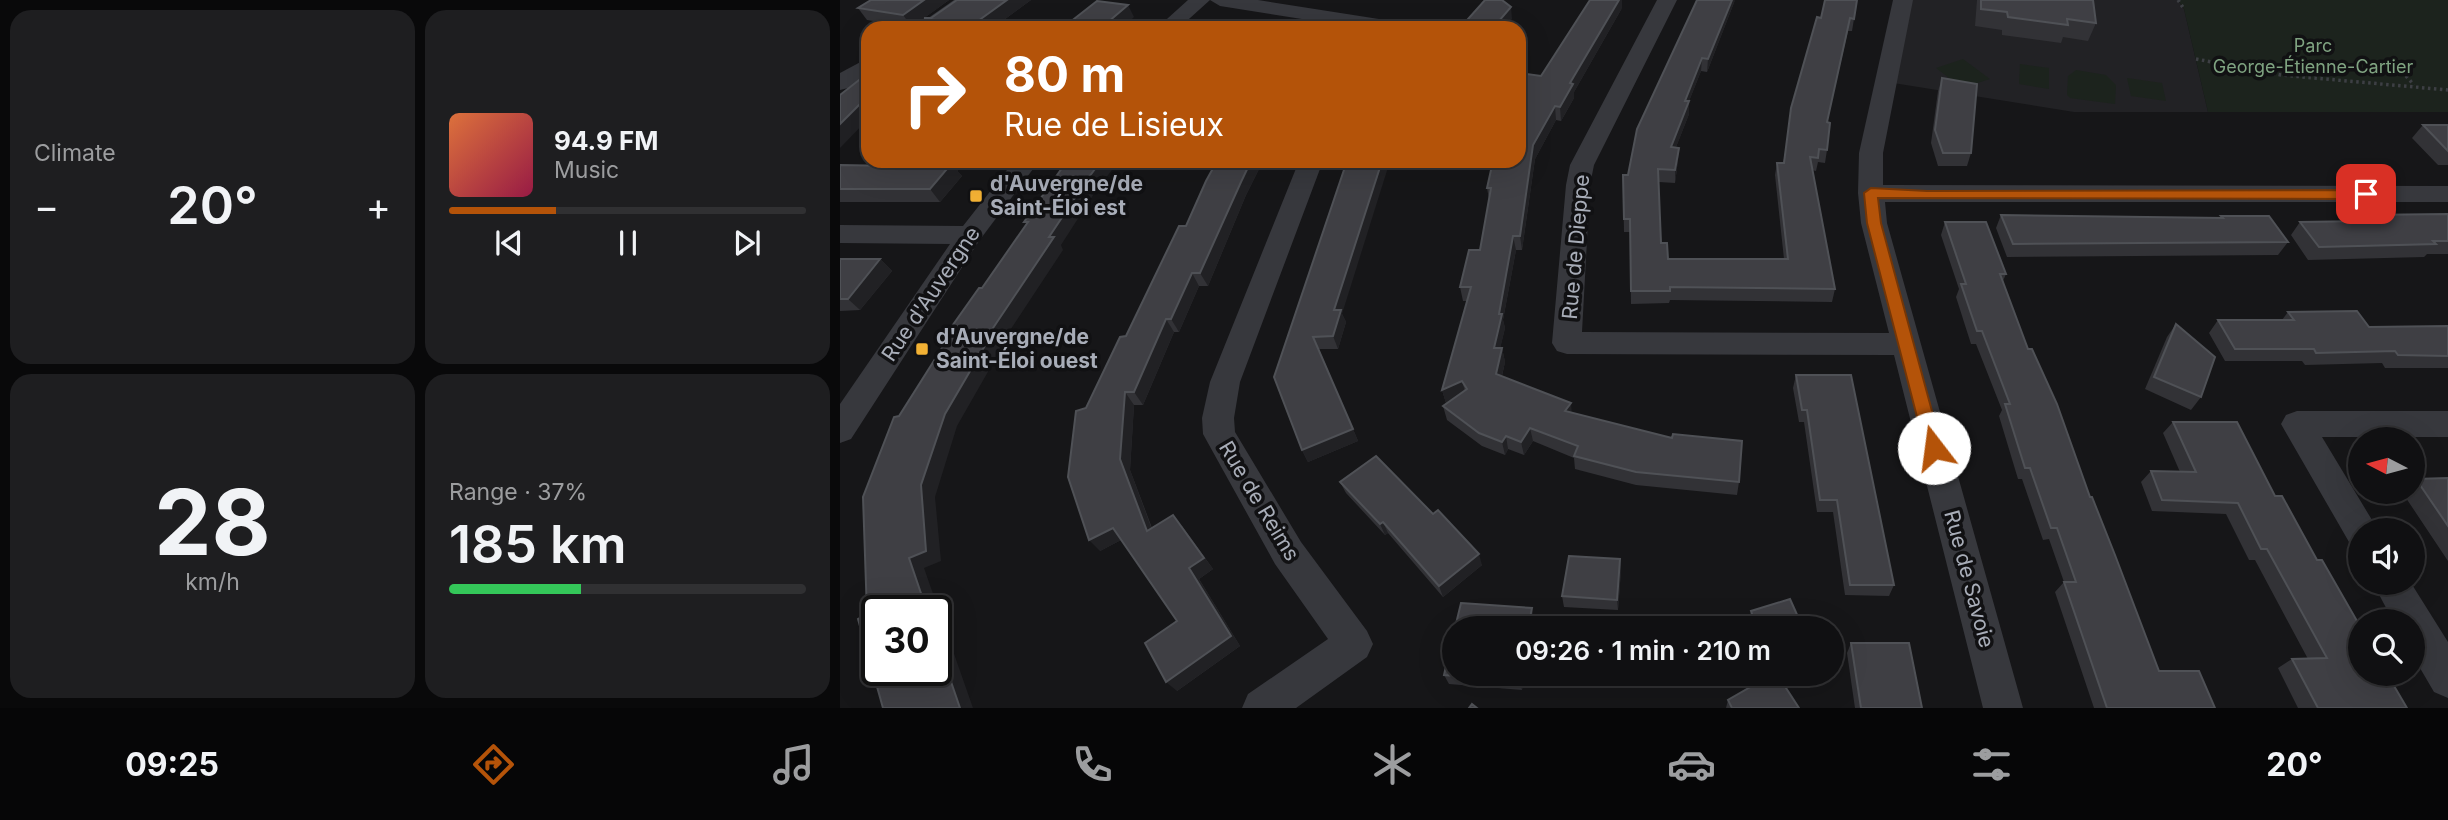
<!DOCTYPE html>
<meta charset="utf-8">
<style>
:root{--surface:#101012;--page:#1e1e20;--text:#f1f3f6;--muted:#9c9d9f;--line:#303032;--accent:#b45309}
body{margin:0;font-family:Inter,sans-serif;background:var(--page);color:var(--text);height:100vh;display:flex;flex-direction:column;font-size:26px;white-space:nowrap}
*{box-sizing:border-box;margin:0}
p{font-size:23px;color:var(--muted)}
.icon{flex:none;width:38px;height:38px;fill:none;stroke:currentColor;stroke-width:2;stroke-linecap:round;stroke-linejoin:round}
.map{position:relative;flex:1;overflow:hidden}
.drawer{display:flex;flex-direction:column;gap:10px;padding:10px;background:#09090a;width:840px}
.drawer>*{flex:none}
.banner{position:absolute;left:21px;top:21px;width:665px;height:147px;border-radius:21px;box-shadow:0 7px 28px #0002,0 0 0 2px var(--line);background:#b45309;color:#fff;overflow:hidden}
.needle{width:46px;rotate:276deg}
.buttons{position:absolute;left:1508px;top:427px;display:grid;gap:14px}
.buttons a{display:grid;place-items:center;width:77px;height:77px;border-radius:50%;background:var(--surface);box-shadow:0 7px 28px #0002,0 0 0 2px var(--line);font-size:35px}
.speed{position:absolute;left:21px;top:595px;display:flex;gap:14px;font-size:35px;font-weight:700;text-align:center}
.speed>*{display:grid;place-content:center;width:91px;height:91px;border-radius:50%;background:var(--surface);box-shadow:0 7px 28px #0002,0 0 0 2px var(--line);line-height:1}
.speed .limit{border:4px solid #111;border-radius:10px;background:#fff;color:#111}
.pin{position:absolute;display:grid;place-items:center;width:60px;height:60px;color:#fff;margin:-30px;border-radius:14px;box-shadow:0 4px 10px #0006}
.me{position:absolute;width:77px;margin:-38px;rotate:345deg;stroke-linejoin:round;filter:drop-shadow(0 0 5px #0008)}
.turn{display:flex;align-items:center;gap:24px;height:147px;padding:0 28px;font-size:32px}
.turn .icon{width:91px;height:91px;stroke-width:2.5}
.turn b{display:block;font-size:49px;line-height:60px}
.big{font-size:52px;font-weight:600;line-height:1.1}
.drawer .widget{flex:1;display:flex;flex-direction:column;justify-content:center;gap:10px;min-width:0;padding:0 24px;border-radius:21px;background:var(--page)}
.drawer .dial{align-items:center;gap:0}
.dial b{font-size:91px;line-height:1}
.song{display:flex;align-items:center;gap:21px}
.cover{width:84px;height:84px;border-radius:10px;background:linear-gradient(135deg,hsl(20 70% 55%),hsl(340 70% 35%))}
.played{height:7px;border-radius:4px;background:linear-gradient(90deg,var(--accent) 30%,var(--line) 30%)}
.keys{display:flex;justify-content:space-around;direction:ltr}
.heat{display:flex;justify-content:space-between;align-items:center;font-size:38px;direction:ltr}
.charge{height:10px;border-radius:5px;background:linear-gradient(90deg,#34c759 37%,var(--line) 0)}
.drawer .tiles{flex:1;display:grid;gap:10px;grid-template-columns:repeat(2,1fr)}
.trip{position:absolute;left:602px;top:616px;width:402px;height:70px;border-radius:35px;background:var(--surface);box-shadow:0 7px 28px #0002,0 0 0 2px var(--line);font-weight:600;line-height:70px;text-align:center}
.tabs{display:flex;height:112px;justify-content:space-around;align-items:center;background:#060607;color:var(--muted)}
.tabs .icon{width:49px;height:49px}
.tabs .selected{color:var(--accent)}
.tabs b{font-size:32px;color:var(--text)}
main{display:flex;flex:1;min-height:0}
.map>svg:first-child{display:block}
.built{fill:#222225}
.green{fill:#1c231d}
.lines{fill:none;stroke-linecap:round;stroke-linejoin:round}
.path{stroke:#3d3f44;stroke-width:3.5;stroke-dasharray:2.5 3.5;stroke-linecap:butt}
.minor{fill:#37383d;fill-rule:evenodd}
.wall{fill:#323236}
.shaded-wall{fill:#212124}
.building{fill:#3f3f44;stroke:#4f5156;stroke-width:2}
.route{fill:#b45309;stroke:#753606;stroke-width:2}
.poi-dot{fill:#f2b134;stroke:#111113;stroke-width:2.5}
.labels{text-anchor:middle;stroke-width:7;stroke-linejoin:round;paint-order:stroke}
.far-park-label{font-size:18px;fill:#7fa381;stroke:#111113}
.poi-label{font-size:21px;font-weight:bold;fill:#a8adb8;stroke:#111113;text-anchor:start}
.street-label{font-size:21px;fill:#a8adb8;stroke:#111113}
</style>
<main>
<section class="drawer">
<div class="tiles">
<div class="widget"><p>Climate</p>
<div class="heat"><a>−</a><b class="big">20°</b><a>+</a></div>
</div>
<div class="widget">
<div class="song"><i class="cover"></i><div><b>94.9 FM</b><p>Music</p></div></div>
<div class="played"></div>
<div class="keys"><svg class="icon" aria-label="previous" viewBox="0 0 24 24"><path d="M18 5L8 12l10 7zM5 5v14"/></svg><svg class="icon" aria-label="pause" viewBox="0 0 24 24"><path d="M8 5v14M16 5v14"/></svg><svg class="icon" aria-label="next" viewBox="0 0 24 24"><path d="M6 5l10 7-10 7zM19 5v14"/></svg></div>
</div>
<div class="widget dial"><b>28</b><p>km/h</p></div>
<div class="widget"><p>Range · 37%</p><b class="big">185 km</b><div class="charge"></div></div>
</div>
</section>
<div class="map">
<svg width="1608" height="708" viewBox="0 0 1608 708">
<rect width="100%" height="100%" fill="#161618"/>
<path class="built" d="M 1063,0 L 1338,0 L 1344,9 L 1368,112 L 1234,112 L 1047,82 Z"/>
<g class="green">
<path d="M 1338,0 L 1608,0 L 1608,112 L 1368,112 L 1344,9 Z"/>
<path d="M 1123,59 L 1150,79 L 1122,88 L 1096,68 Z"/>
<path d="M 1180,64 L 1209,68 L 1209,89 L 1179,84 Z"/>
<path d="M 1236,70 L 1266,75 L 1276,85 L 1275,104 L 1230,98 L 1227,95 L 1228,76 Z"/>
<path d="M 1287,78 L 1322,83 L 1326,101 L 1291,96 Z"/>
</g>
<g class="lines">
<g class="path">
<path d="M 1338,0 L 1344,9"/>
<path d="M 1356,59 L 1441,75 L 1608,90"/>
<path d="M 1558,67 L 1574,85"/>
</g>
<g class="minor">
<path d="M 114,0 L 138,0 L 98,28 L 74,28 Z"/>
<path d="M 348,0 L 370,0 L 339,28 L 317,28 Z"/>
<path d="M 370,0 L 418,0 L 558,22 L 565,24 L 568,28 L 519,28 L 380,6 Z"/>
<path d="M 817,0 L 837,0 L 754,165 L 750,185 L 742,332 L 1049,333 L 1021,223 L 1018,193 L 1019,153 L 1053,0 L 1073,0 L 1043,153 L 1043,185 L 1608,186 L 1608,202 L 1045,202 L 1047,223 L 1183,708 L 1143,708 L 1054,355 L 727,354 L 717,351 L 712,343 L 726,185 L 730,165 Z"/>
<path d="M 28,58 L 28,74 L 8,88 L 0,90 L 0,73 Z"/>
<path d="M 174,161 L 199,161 L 139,241 L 11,439 L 0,443 L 0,404 L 110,244 L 0,243 L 0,225 L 123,226 Z"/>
<path d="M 459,161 L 483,161 L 400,382 L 394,418 L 395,432 L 461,542 L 527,631 L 533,644 L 527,657 L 456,708 L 402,708 L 408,694 L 488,639 L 435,564 L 363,434 L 362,418 L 370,382 Z"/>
<path d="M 1457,411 L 1608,411 L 1608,437 L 1482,437 L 1538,530 L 1521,530 L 1521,547 L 1509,542 L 1441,424 L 1446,415 Z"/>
<path d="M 1533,583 L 1571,583 L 1608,642 L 1608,698 L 1594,692 L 1573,656 L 1573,621 L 1553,621 Z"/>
</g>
</g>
<g class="wall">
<path d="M 109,0 L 84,18 L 91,18 L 117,0 L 191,0 L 153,28 L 91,28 L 84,18 L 72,27 L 27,20 L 18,8 Z"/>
<path d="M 895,0 L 867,72 L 861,71 L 849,101 L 849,114 L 836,147 L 839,148 L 838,160 L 835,183 L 819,182 L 821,243 L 828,259 L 944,259 L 935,175 L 937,163 L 943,163 L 977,17 L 1014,19 L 1012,31 L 1008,31 L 987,122 L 987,150 L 985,163 L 978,162 L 976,171 L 972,170 L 995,289 L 992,302 L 830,300 L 829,303 L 791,304 L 790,232 L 784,232 L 783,175 L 788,175 Z"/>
<path d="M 1137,0 L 1253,0 L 1256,23 L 1248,41 L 1223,37 L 1221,43 L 1162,35 L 1162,30 L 1135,26 Z"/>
<path d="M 782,8 L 734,92 L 734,98 L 721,121 L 716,120 L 695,159 L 682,250 L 676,250 L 663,320 L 665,328 L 660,348 L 662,348 L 665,362 L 662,376 L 732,413 L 899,482 L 897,495 L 796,485 L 735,469 L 734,458 L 693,441 L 684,455 L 668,449 L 665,455 L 642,446 L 607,420 L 603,406 L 606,403 L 602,390 L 627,301 L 623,301 L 620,287 L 640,250 L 649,199 L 647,188 L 701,76 Z"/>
<path d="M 1102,78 L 1131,153 L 1127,166 L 1098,166 L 1091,143 L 1098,91 Z"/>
<path d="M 1583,125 L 1608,125 L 1608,165 L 1598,165 L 1572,138 Z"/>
<path d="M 72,161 L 127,161 L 117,171 L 122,176 L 100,202 L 0,202 L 0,165 L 54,166 L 70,163 Z"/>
<path d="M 377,161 L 423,161 L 406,195 L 368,286 L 359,286 L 339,332 L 334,332 L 303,405 L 294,405 L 290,470 L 312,528 L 342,526 L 373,569 L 359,579 L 400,646 L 337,691 L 337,621 L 281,540 L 260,551 L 246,408 L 346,226 Z"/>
<path d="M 507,161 L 502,314 L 506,322 L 498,349 L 479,349 L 518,441 L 468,462 L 462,450 L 434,377 Z"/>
<path d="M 1608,214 L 1608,254 L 1587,254 L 1584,257 L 1468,260 L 1451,235 L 1460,222 L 1516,221 L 1522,215 Z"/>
<path d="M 1161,215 L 1380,218 L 1381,216 L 1448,242 L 1438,255 L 1167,257 L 1156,228 Z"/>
<path d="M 1105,222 L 1166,274 L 1163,281 L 1188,349 L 1250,497 L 1319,671 L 1375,708 L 1254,708 L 1215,592 L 1224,582 L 1209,539 L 1203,540 L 1182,479 L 1178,479 L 1159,416 L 1162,410 L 1136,344 L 1131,344 L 1116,297 L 1119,289 L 1101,235 Z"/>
<path d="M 0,259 L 40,259 L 52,271 L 20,310 L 0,311 Z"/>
<path d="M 1448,312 L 1529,327 L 1608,326 L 1608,368 L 1545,368 L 1542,363 L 1465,365 L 1462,361 L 1385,361 L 1369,333 L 1378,320 L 1442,320 Z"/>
<path d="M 1336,324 L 1361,397 L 1351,410 L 1305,389 L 1327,337 Z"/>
<path d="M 956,375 L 1054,585 L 1049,596 L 1005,595 L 993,512 L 977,512 L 964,422 L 959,422 L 953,388 Z"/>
<path d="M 1333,422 L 1435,496 L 1477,560 L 1567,708 L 1458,708 L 1438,668 L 1452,659 L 1468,659 L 1415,560 L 1409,560 L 1386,514 L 1312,511 L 1301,482 L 1311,471 L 1340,472 L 1323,433 Z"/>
<path d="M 1608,478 L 1608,561 L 1562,492 L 1573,492 L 1573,481 L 1576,479 Z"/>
<path d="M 500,482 L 593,514 L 642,565 L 603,597 L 548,533 L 545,535 L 506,493 Z"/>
<path d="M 780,559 L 781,570 L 778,610 L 724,607 L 722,596 Z"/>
<path d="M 911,611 L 963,628 L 911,628 L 909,621 Z"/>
<path d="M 1011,643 L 1082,708 L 1015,708 L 1007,653 Z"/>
<path d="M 614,674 L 685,674 L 682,690 L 609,684 L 604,675 Z"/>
<path d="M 888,700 L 959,708 L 886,708 Z"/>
</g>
<g class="shaded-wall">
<path d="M 84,0 L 109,0 L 72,27 L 63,15 Z"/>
<path d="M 167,0 L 191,0 L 153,28 L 133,28 L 131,26 Z"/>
<path d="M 779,0 L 782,0 L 782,8 L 734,92 L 734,98 L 721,121 L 720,107 L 730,83 Z"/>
<path d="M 892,0 L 895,0 L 867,72 L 868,59 Z"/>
<path d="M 288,5 L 294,17 L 282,28 L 261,28 Z"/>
<path d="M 671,7 L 672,19 L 665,28 L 653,28 Z"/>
<path d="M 862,58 L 861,71 L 849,101 L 849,114 L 831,160 L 831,147 L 845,101 Z"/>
<path d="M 28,96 L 28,119 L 0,148 L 0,124 Z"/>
<path d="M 715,106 L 716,120 L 695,159 L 682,250 L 680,236 L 693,145 Z"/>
<path d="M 839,148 L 838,160 L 835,183 L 835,170 Z"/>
<path d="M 104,161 L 127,161 L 117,171 L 122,176 L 100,202 L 90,189 L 102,163 Z"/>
<path d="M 261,161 L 279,161 L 257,189 L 221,245 L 223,250 L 159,347 L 161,349 L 117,426 L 95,497 L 101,561 L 84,568 L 133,708 L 120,708 L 96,638 L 96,611 L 87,611 L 69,558 L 81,485 L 105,414 L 147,337 L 209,237 L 249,177 Z"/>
<path d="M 411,161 L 423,161 L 406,195 L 368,286 L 360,273 L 401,182 Z"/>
<path d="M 542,161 L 550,161 L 502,314 L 506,322 L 498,349 L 493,336 L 494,310 Z"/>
<path d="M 673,236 L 676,250 L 663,320 L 665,328 L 657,362 L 654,348 Z"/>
<path d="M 40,259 L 52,271 L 20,310 L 8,299 Z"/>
<path d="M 352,273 L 359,286 L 339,332 L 331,319 Z"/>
<path d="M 326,319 L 334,332 L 303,405 L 294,392 Z"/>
<path d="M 662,348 L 665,362 L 659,388 L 656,374 Z"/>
<path d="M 479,349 L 518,441 L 468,462 L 462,450 Z"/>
<path d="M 622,381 L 626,395 L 606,403 L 602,390 Z"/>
<path d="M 285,392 L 294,405 L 290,470 L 317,543 L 307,531 L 280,459 Z"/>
<path d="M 731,403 L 732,416 L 725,411 Z"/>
<path d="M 690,428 L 693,441 L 684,455 L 681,442 Z"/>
<path d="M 666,436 L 668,449 L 665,455 L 662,442 Z"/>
<path d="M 333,515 L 373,569 L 359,579 L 400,646 L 337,691 L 326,682 L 349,568 Z"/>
<path d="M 543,522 L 548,533 L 545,535 L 540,524 Z"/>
<path d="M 273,528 L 283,539 L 260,551 L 249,540 Z"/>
<path d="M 639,554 L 642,565 L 603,597 L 599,586 Z"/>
<path d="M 780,559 L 781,570 L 778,610 L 777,600 Z"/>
<path d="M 692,608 L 694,618 L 692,628 L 688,628 Z"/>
<path d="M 680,674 L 685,674 L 682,690 L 679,681 Z"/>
</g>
<g class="building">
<path d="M 31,0 L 84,0 L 63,15 L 18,8 Z"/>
<path d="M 117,0 L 167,0 L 131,26 L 84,18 L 91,18 Z"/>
<path d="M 645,0 L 662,0 L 671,7 L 653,28 L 620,28 Z"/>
<path d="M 750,0 L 779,0 L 730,83 L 733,84 L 720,107 L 715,106 L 693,145 L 680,236 L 673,236 L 659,314 L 662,314 L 654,348 L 662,348 L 656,374 L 731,403 L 725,411 L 832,438 L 833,434 L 902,441 L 899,482 L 796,472 L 734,456 L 738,446 L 690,428 L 681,442 L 666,436 L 662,442 L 639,433 L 603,406 L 627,389 L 622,381 L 602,390 L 631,287 L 620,287 L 629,250 L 640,250 L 651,188 L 647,188 L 653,161 L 679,161 L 679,86 L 687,74 L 701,76 Z"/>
<path d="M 857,0 L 892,0 L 868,59 L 862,58 L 845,101 L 849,101 L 831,147 L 839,148 L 835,170 L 818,169 L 821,243 L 827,243 L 828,259 L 948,259 L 937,163 L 944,163 L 951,108 L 977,17 L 981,18 L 985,0 L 1017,0 L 1014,19 L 1010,18 L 987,122 L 990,123 L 987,150 L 979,149 L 978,158 L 970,157 L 995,289 L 830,287 L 830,291 L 791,291 L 790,219 L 784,219 L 783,175 L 788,175 L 797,129 Z"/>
<path d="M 1141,0 L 1253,0 L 1256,23 L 1227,19 L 1228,25 L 1168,17 L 1167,12 L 1141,9 Z"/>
<path d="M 257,1 L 288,5 L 261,28 L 240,28 L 225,26 Z"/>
<path d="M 28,73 L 28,96 L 0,124 L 0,95 Z"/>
<path d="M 1102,78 L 1137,84 L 1131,153 L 1103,153 L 1095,130 Z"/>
<path d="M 1583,125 L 1608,125 L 1608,151 Z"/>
<path d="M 72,161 L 104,161 L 102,163 L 112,163 L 90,189 L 0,189 L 0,165 L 54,166 L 56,163 L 70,163 Z"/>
<path d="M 227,161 L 261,161 L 249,177 L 209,237 L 214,237 L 147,337 L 150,337 L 105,414 L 81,485 L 86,551 L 69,558 L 87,611 L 37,611 L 37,670 L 96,670 L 96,638 L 120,708 L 43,708 L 18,619 L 27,614 L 23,497 L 54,417 L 59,416 L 114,329 L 110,329 L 139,288 L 142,288 L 188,222 L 184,222 Z"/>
<path d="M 377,161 L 411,161 L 401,182 L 360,273 L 352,273 L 331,319 L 326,319 L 294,392 L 285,392 L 280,459 L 307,531 L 333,515 L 364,558 L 349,568 L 391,636 L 326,682 L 305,643 L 337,621 L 273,528 L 249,540 L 228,477 L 236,411 L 246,408 L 280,337 L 286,336 L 339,226 L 346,226 L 366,181 Z"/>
<path d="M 507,161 L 542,161 L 494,310 L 501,310 L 493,336 L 473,337 L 513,429 L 462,450 L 434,377 Z"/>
<path d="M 1608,214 L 1608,241 L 1593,241 L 1596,244 L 1479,247 L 1460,222 L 1527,221 L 1522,215 Z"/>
<path d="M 1161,215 L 1383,218 L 1381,216 L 1429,216 L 1448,242 L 1173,244 Z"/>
<path d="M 1105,222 L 1146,222 L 1166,274 L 1160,274 L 1188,349 L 1192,349 L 1217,404 L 1250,497 L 1252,497 L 1275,555 L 1319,671 L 1359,671 L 1375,708 L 1267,708 L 1224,582 L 1236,582 L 1217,528 L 1211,528 L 1190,468 L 1185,468 L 1165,404 L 1170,404 L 1142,331 L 1137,331 L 1121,284 L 1126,284 Z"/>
<path d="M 0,259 L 40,259 L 8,299 L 0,299 Z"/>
<path d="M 1517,311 L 1529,327 L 1608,326 L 1608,356 L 1558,355 L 1555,351 L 1476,353 L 1474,349 L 1395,349 L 1378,320 L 1454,320 L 1448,312 Z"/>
<path d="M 1336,324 L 1375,357 L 1361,397 L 1314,377 Z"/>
<path d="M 956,375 L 1011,375 L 1054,585 L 1010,585 L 997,500 L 980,500 L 967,410 L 962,410 Z"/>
<path d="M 1333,422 L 1397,422 L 1435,496 L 1442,496 L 1477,560 L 1482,560 L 1521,628 L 1521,674 L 1547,674 L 1567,708 L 1478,708 L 1452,659 L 1487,658 L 1427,549 L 1421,549 L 1398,503 L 1322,500 L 1311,471 L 1356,472 Z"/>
<path d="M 536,456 L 593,514 L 598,510 L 639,554 L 599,586 L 543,522 L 540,524 L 500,482 Z"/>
<path d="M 1608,478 L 1608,526 L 1576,479 Z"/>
<path d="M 729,556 L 780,559 L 777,600 L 722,596 Z"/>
<path d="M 950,599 L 963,628 L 917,628 L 911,611 Z"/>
<path d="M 621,603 L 692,608 L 688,628 L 615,628 Z"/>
<path d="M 614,631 L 614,674 L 680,674 L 679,681 L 604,675 Z"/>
<path d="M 1011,643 L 1069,643 L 1082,708 L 1021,708 Z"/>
<path d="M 933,674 L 937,674 L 959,708 L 892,708 L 888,700 Z"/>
<path d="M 632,704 L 637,708 L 629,708 Z"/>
</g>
<path class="route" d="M 1031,188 L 1087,191 L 1526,190 L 1532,194 L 1526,199 L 1038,198 L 1041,223 L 1102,448 L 1100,453 L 1094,455 L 1087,453 L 1085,448 L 1027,223 L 1024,193 Z"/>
<g class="poi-dot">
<rect x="129" y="189" width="14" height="14" rx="3.5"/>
<rect x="75" y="342" width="14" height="14" rx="3.5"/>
</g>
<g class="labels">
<g class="far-park-label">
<text x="1473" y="52">Parc<tspan x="1473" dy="21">George-Étienne-Cartier</tspan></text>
</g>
<g class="poi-label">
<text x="150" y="191">d'Auvergne/de<tspan x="150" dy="24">Saint-Éloi est</tspan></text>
<text x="96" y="344">d'Auvergne/de<tspan x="96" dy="24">Saint-Éloi ouest</tspan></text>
</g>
<g class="street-label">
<text transform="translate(736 247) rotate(-85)" y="7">Rue de Dieppe</text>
<text transform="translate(91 294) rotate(-56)" y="7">Rue d'Auvergne</text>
<text transform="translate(419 501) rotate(59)" y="7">Rue de Reims</text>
<text transform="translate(1129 579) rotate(75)" y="7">Rue de Savoie</text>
</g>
</g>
</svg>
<div class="buttons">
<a><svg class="needle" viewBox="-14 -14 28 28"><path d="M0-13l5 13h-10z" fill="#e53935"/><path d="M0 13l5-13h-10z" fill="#9c9d9f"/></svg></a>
<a><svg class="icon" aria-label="sound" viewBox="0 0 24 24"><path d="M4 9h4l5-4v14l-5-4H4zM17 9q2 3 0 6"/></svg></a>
<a><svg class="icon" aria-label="search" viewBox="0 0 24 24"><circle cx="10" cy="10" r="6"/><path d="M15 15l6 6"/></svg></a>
</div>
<div class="speed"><div class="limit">30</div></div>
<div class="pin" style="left:1526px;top:194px;background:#d93025"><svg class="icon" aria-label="arrive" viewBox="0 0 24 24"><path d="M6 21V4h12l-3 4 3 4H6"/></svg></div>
<svg class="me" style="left:1094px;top:448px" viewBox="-20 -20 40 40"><circle r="19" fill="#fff"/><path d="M0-13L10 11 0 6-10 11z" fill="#b45309"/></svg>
<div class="trip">09:26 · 1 min · 210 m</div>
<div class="banner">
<div class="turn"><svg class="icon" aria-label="right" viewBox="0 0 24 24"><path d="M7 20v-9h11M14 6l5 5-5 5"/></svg><div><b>80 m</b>Rue de Lisieux</div></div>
</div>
</div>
</main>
<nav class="tabs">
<b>09:25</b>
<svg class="icon selected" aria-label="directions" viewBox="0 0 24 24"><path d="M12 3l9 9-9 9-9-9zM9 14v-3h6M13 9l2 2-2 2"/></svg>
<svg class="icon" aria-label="music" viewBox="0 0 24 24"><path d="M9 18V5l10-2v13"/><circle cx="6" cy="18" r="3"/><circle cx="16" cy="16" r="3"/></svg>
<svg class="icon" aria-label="phone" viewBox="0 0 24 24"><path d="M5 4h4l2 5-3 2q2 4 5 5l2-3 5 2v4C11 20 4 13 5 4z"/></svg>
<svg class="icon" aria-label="climate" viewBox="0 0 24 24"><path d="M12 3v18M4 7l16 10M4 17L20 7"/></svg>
<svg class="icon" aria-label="car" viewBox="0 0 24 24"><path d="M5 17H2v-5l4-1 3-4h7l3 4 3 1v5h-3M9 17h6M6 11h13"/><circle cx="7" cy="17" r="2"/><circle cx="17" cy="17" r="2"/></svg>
<svg class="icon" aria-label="filters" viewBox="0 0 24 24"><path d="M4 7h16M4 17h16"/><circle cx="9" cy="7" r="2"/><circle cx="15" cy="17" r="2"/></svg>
<b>20°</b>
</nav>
